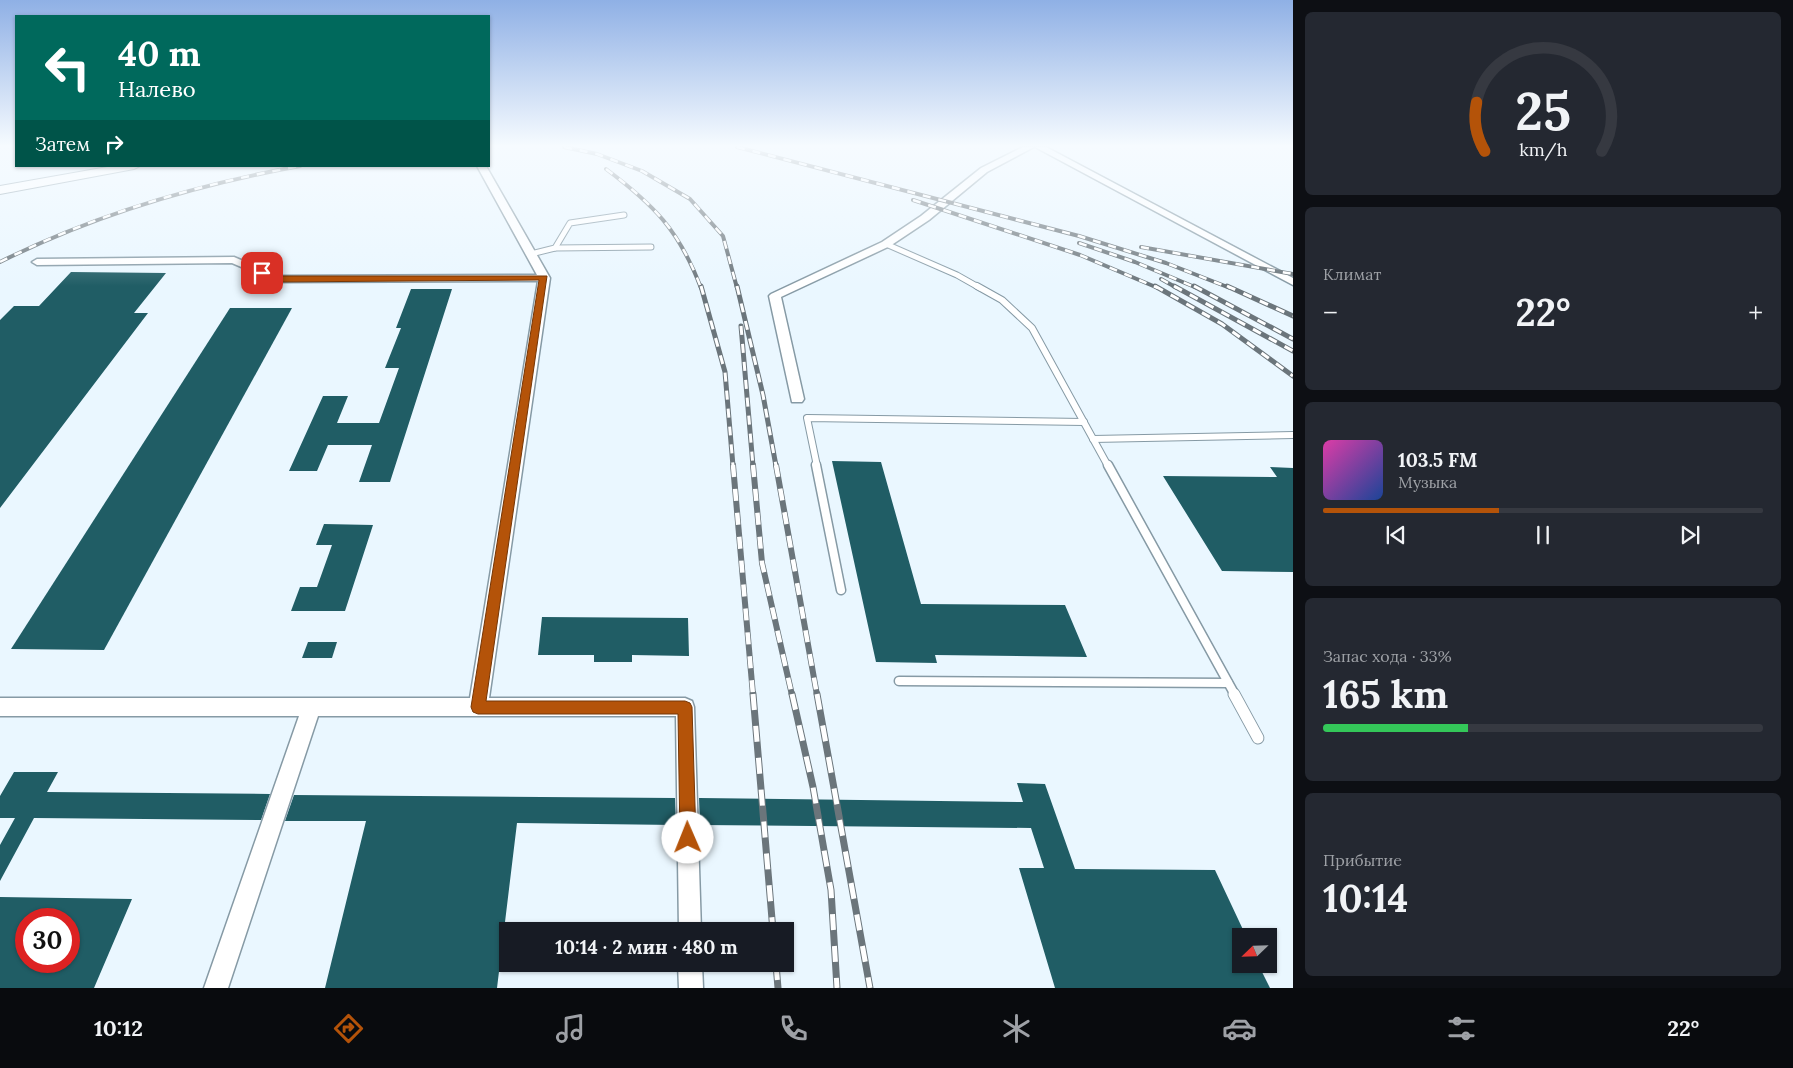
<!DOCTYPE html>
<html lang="ru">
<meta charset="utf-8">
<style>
:root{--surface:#171b24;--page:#242831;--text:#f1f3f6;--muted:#9ea1a6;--line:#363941;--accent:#b45309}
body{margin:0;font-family:Lora,serif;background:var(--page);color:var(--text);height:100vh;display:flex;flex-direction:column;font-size:19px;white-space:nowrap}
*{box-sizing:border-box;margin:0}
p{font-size:16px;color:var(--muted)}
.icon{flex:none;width:28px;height:28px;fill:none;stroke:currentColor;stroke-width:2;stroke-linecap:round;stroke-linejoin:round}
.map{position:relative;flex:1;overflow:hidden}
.drawer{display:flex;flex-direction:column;gap:12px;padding:12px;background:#0d0f14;width:500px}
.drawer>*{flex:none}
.hud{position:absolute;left:15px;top:15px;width:475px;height:152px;border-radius:0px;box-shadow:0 1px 4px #0004;background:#00695c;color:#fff;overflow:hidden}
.needle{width:32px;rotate:247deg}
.tools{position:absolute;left:1232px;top:928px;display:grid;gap:10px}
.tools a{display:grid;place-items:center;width:45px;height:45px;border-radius:0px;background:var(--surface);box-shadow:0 1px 4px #0004;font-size:25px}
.speed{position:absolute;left:15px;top:908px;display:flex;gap:10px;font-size:25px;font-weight:700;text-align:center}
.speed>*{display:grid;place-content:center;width:65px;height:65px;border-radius:50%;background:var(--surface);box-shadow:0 1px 4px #0004;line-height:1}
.speed .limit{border:8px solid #d22;background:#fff;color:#111}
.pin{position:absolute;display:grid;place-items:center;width:42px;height:42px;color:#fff;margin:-21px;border-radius:10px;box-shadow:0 2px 8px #0006}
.me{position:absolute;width:55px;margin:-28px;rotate:359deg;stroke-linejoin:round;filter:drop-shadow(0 0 4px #0008)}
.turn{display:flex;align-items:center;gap:18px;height:105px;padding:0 20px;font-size:22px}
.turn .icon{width:65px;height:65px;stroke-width:2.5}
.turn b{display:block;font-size:35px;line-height:42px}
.then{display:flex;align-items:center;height:48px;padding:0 20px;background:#0003;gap:10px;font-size:19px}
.big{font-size:38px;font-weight:700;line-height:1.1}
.drawer .tile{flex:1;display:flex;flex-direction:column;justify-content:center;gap:8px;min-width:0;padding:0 18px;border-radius:8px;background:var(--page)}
.drawer .dial{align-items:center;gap:0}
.dial svg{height:130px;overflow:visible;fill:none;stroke:var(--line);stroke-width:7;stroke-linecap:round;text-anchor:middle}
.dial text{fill:var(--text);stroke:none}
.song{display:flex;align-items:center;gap:15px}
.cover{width:60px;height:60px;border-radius:8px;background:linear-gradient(135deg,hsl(320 70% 55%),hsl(220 70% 35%))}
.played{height:5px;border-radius:2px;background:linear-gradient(90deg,var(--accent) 40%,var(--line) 40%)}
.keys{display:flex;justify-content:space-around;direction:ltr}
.heat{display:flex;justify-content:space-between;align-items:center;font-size:28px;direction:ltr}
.charge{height:8px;border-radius:4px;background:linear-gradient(90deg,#34c759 33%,var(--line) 0)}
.trip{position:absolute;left:499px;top:922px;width:295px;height:50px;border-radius:0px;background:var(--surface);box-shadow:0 1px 4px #0004;font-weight:700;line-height:50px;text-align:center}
.menu{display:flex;height:80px;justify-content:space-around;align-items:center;background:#090b0e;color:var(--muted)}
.menu .icon{width:35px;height:35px}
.menu .active{color:var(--accent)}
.menu b{font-size:22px;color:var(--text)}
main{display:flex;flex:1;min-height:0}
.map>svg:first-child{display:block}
.building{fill:#205d65;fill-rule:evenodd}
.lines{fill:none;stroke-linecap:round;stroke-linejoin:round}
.service-far3-casing{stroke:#869aa5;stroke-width:7}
.service-far2-casing{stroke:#869aa5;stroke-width:8}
.service-far1-casing{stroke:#869aa5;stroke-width:11}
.service-casing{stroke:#869aa5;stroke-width:13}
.minor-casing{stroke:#869aa5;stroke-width:3}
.tertiary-casing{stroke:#869aa5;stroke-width:2}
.service-far3{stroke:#fff;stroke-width:5}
.service-far2{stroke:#fff;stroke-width:6}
.service-far1{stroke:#fff;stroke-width:8}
.service{stroke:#fff;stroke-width:11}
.minor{fill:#fff;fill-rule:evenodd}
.tertiary{fill:#fff;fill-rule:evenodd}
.rail-far3-casing{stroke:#6b757b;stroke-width:4}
.rail-far2-casing{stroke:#6b757b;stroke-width:5}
.rail-far1-casing{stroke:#6b757b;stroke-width:6}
.rail-casing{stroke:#6b757b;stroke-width:7}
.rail-far3{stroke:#fff;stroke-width:2.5;stroke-dasharray:8;stroke-linecap:butt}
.rail-far2{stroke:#fff;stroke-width:3;stroke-dasharray:9;stroke-linecap:butt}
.rail-far1{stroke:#fff;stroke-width:4.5;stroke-dasharray:12;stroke-linecap:butt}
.rail{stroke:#fff;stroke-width:5;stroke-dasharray:16;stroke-linecap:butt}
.route{fill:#b45309;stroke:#753606}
</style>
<main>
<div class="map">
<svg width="1293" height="988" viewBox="0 0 1293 988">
<rect width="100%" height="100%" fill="#eaf7ff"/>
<g class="building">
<path d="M 71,272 L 166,273 L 134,313 L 148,313 L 0,508 L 0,320 L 14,306 L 39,306 Z"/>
<path d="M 411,289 L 452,289 L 390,482 L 359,482 L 372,445 L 328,445 L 317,471 L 289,471 L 323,396 L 348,396 L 337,423 L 379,423 L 399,368 L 385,368 L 401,328 L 396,328 Z"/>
<path d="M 230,308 L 292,308 L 104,650 L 11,649 Z"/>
<path d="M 832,461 L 881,462 L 921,604 L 1065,605 L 1087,657 L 935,655 L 937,663 L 876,662 Z"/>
<path d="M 1270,467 L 1293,468 L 1293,572 L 1222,571 L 1163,476 L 1277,477 Z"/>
<path d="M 324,524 L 373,525 L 345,611 L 291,611 L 300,587 L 317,587 L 332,545 L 316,545 Z"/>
<path d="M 542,617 L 688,618 L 689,656 L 632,655 L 632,662 L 594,662 L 594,655 L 538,655 Z"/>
<path d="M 308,642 L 337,642 L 332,658 L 302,658 Z"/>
<path d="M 14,772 L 58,772 L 47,792 L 270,794 L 261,820 L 34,818 L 0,881 L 0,845 L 15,818 L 0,818 L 0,796 Z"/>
<path d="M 1017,783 L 1045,784 L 1075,869 L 1215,870 L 1246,936 L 1241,936 L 1241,964 L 1258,964 L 1270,988 L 1055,988 L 1019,868 L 1044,868 L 1031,828 L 700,825 L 699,798 L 1023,802 Z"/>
<path d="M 294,795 L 675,798 L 676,825 L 517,823 L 497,988 L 325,988 L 366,821 L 285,821 Z"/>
<path d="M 0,897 L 132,899 L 94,988 L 0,988 ZM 26,919 L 69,919 L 69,961 L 26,961 Z"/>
</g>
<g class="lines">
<g class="service-far3-casing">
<g id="service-far3">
<path d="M 886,244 L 957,275 L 980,288"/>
<path d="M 555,248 L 651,247"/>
<path d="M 531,254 L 555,248 L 570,223 L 624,215"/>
</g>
</g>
<g class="service-far2-casing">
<g id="service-far2">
<path d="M 977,286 L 1002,300 L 1032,328 L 1108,466"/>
<path d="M 1093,439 L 1293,435"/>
<path d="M 817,466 L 807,418 L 1084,422"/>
</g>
</g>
<g class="service-far1-casing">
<g id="service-far1">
<path d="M 816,465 L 841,590"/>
<path d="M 1108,465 L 1235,695"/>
<path d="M 899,681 L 1228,683"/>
</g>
</g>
<g class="service-casing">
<path id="service" d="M 1234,694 L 1258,738"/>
</g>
<g class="minor-casing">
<g id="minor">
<path d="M 1023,147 L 1034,147 L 987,172 L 929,220 L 890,246 L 781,297 L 804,399 L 802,402 L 792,402 L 769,296 L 771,294 L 882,242 L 921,216 L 981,168 Z"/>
<path d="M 1035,147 L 1046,147 L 1293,278 L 1293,285 Z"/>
<path d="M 477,166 L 486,166 L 550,278 L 489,698 L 685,698 L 692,701 L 694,707 L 701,931 L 679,931 L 676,716 L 318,716 L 228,988 L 204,988 L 299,716 L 0,716 L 0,698 L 470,698 L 538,281 L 276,282 L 232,263 L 37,265 L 32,262 L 37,259 L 234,257 L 278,276 L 537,275 Z"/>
<path d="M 678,964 L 702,964 L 703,988 L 679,988 Z"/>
</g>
</g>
<g class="tertiary-casing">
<path id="tertiary" d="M 113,166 L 140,166 L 134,169 L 0,194 L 0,186 Z"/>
</g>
<use href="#service-far3" class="service-far3"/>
<use href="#service-far2" class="service-far2"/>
<use href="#service-far1" class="service-far1"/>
<use href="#service" class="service"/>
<use href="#minor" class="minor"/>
<use href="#tertiary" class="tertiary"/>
<g class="rail-far3-casing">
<g id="rail-far3">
<path d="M 564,147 L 597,154 L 642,171 L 690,199 L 723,236 L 737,288"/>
<path d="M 737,147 L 1079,236 L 1166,263 L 1230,288"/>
<path d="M 606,169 C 654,205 679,230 701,288"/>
<path d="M 913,200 L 1080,255 L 1158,288"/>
<path d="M 1079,243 L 1135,262 L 1197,288"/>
<path d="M 1141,247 L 1293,274"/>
<path d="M 0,262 C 96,214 195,185 300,166"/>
<path d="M 1161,279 L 1177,288"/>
</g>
</g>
<g class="rail-far2-casing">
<g id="rail-far2">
<path d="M 701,286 L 725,372 L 733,466"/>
<path d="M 737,286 L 763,395 L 776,466"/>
<path d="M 1155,286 L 1222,324 L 1293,376"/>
<path d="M 1174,286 L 1293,351"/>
<path d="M 1194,286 L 1293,339"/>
<path d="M 1227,286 L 1293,316"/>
<path d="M 741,326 L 753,466"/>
</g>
</g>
<g class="rail-far1-casing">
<g id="rail-far1">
<path d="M 733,465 L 753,695"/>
<path d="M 753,465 L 762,563 L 792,695"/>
<path d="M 776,465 L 817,695"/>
</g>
</g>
<g class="rail-casing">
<g id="rail">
<path d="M 753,694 L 773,931"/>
<path d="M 792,694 L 813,787 L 831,890 L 837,988"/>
<path d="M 817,694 L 870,988"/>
<path d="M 776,964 L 778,988"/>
</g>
</g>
<use href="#rail-far3" class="rail-far3"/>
<use href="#rail-far2" class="rail-far2"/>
<use href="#rail-far1" class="rail-far1"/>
<use href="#rail" class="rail"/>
</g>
<linearGradient id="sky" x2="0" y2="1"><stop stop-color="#8fb0e5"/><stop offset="0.51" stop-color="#f6fbff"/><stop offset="1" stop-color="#f6fbff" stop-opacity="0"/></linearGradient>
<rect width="1293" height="286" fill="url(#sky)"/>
<path class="route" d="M 262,270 L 278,276 L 547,276 L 486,701 L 685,701 L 690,703 L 692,707 L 696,838 L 693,844 L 688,846 L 682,844 L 680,838 L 678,714 L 478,714 L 473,712 L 471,707 L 539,280 L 276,282 L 259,275 L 258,273 Z"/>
</svg>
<div class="tools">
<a><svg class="needle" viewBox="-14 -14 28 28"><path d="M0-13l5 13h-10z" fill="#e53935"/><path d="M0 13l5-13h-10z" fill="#9ea1a6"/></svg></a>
</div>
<div class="speed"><div class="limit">30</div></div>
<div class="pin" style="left:262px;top:273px;background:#d93025"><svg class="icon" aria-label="arrive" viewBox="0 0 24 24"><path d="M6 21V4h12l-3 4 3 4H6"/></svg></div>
<svg class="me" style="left:688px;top:838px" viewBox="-20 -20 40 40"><circle r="19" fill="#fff"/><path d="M0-13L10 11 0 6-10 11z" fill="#b45309"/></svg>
<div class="trip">10:14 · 2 мин · 480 m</div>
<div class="hud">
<div class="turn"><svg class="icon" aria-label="left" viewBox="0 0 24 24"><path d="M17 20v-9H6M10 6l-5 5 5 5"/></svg><div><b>40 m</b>Налево</div></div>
<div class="then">Затем<svg class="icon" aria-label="right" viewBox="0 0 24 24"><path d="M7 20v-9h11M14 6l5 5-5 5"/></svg></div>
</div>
</div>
<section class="drawer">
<div class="tile dial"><svg viewBox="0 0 100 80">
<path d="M14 69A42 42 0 1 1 86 69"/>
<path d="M14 69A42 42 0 0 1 9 39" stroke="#b45309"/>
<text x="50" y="56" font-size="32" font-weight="700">25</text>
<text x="50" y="72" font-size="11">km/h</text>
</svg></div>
<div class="tile"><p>Климат</p>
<div class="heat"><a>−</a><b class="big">22°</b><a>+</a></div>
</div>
<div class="tile">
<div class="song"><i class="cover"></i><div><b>103.5 FM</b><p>Музыка</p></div></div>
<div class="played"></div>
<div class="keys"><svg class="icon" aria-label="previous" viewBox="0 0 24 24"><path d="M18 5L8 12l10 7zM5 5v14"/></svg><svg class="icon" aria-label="pause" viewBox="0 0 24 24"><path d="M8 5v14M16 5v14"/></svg><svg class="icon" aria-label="next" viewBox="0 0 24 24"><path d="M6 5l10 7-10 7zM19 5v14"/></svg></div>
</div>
<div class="tile"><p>Запас хода · 33%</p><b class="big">165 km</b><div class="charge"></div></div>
<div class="tile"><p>Прибытие</p><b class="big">10:14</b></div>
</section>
</main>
<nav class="menu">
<b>10:12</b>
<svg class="icon active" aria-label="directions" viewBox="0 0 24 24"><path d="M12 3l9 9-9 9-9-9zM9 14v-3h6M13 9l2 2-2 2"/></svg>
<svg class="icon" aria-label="music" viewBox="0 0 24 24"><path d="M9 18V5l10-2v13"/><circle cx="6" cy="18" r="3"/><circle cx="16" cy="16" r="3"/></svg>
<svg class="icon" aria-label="phone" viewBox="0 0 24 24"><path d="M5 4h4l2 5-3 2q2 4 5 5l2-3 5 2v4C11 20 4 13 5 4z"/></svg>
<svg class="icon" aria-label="climate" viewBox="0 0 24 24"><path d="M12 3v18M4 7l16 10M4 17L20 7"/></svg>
<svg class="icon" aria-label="car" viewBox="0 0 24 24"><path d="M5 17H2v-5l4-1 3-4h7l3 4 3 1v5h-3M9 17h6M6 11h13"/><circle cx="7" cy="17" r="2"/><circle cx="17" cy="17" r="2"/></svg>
<svg class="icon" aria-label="filters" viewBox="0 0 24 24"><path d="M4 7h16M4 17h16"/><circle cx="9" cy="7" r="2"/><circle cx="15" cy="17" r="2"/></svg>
<b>22°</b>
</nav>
